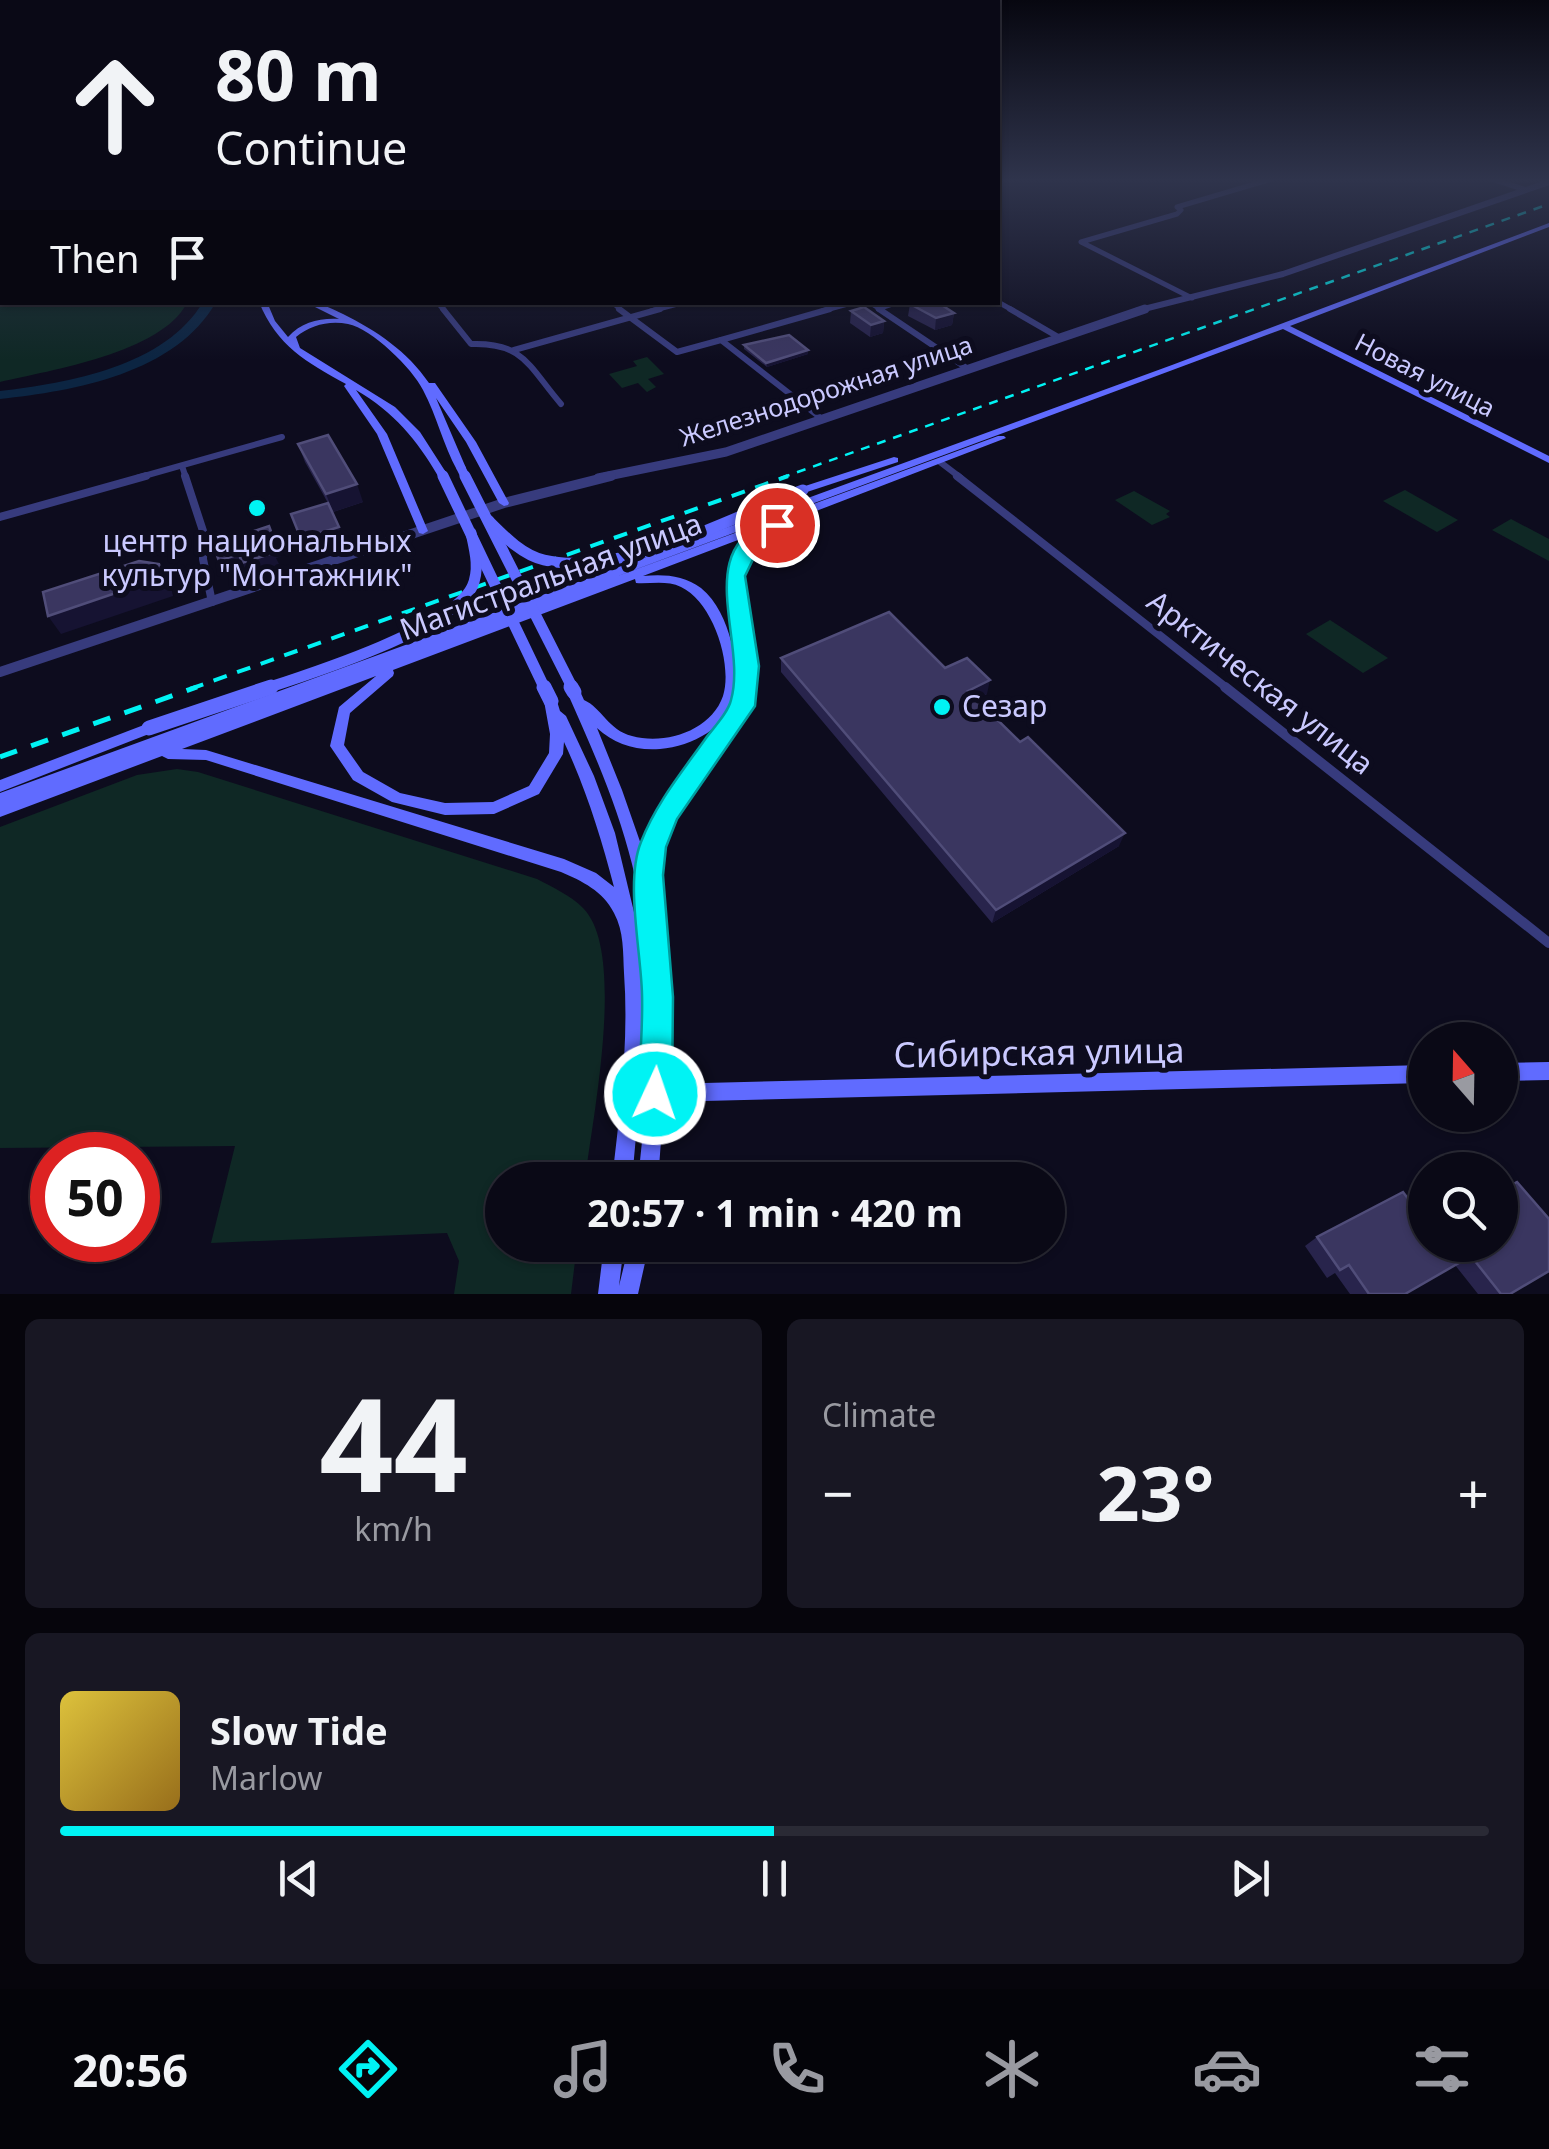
<!DOCTYPE html>
<meta charset="utf-8">
<style>
:root{--surface:#0a0916;--page:#181723;--text:#f1f3f6;--muted:#999aa1;--line:#2a2a35;--accent:#00f3f4}
body{margin:0;font-family:"Noto Sans",sans-serif;background:var(--page);color:var(--text);height:100vh;display:flex;flex-direction:column;font-size:38px;white-space:nowrap}
*{box-sizing:border-box;margin:0}
p{font-size:32px;color:var(--muted)}
.icon{flex:none;width:55px;height:55px;fill:none;stroke:currentColor;stroke-width:2;stroke-linecap:round;stroke-linejoin:round}
.map{position:relative;height:1294px;overflow:hidden}
.sheet{display:flex;flex-direction:column;gap:25px;padding:25px;background:#06050c;flex:1}
.sheet>*{flex:none}
.banner{position:absolute;left:0px;top:0px;width:1000px;height:305px;box-shadow:0 2px 8px #0004,0 0 0 2px var(--line);background:#0a0916;color:var(--text);overflow:hidden}
.needle{width:65px;rotate:340deg}
.controls{position:absolute;left:1408px;top:1022px;display:grid;gap:20px}
.controls a{display:grid;place-items:center;width:110px;height:110px;border-radius:50%;background:var(--surface);box-shadow:0 2px 8px #0004,0 0 0 2px var(--line);font-size:50px}
.speed{position:absolute;left:30px;top:1132px;display:flex;gap:20px;font-size:50px;font-weight:700;text-align:center}
.speed>*{display:grid;place-content:center;width:130px;height:130px;border-radius:50%;background:var(--surface);box-shadow:0 2px 8px #0004,0 0 0 2px var(--line);line-height:1}
.speed .limit{border:15px solid #d22;background:#fff;color:#111}
.pin{position:absolute;display:grid;place-items:center;width:85px;height:85px;color:#fff;margin:-42px;border:5px solid #fff;border-radius:50%;box-shadow:0 2px 10px #0007}
.me{position:absolute;width:110px;margin:-55px;rotate:3deg;stroke-linejoin:round;filter:drop-shadow(0 0 8px #0008)}
.turn{display:flex;align-items:center;gap:35px;height:210px;padding:0 50px;font-size:45px}
.turn .icon{width:130px;height:130px;stroke-width:2.5}
.turn b{display:block;font-size:70px;line-height:85px}
.then{display:flex;align-items:center;height:95px;padding:0 50px;background:#0003;gap:20px;font-size:38px}
.big{font-size:75px;font-weight:700;line-height:1.1}
.sheet .card{flex:1;display:flex;flex-direction:column;justify-content:center;gap:15px;min-width:0;padding:0 35px;border-radius:15px;background:var(--page)}
.sheet .dial{align-items:center;gap:0}
.dial b{font-size:130px;line-height:1}
.song{display:flex;align-items:center;gap:30px}
.cover{width:120px;height:120px;border-radius:15px;background:linear-gradient(135deg,hsl(50 70% 55%),hsl(40 70% 35%))}
.played{height:10px;border-radius:5px;background:linear-gradient(90deg,var(--accent) 50%,var(--line) 50%)}
.keys{display:flex;justify-content:space-around;direction:ltr}
.heat{display:flex;justify-content:space-between;align-items:center;font-size:55px;direction:ltr}
.sheet .tiles{flex:1;display:grid;gap:25px;grid-template-columns:1fr 1fr}
.card:last-child{grid-column:span 2}
.trip{position:absolute;left:485px;top:1162px;width:580px;height:100px;border-radius:50px;background:var(--surface);box-shadow:0 2px 8px #0004,0 0 0 2px var(--line);font-weight:700;line-height:100px;text-align:center}
.tabs{display:flex;height:160px;justify-content:space-around;align-items:center;background:#040409;color:var(--muted)}
.tabs .icon{width:70px;height:70px}
.tabs .active{color:var(--accent)}
.tabs b{font-size:45px;color:var(--text)}
.map>svg:first-child{display:block}
.green{fill:#0f2825}
.lines{fill:none;stroke-linecap:round;stroke-linejoin:round}
.river{fill:#0c2542;fill-rule:evenodd}
.minor-far3{stroke:#373b7d;stroke-width:5}
.minor-far2{stroke:#373b7d;stroke-width:6}
.minor-far1{stroke:#373b7d;stroke-width:8}
.minor{stroke:#373b7d;stroke-width:10}
.tertiary-far2{stroke:#373b7d;stroke-width:6}
.tertiary-far1{stroke:#373b7d;stroke-width:9}
.tertiary{stroke:#373b7d;stroke-width:10}
.secondary{fill:#606bff;fill-rule:evenodd}
.rail-far2{stroke:#00f3f4;stroke-width:2.5;stroke-dasharray:9 8;stroke-linecap:butt}
.rail-far1{stroke:#00f3f4;stroke-width:4;stroke-dasharray:14 11;stroke-linecap:butt}
.rail{stroke:#00f3f4;stroke-width:5;stroke-dasharray:18 15;stroke-linecap:butt}
.secondary-bridge-far2{stroke:#606bff;stroke-width:9}
.secondary-bridge-far1{stroke:#606bff;stroke-width:11}
.secondary-bridge{stroke:#606bff;stroke-width:15}
.wall{fill:#28244c}
.shaded-wall{fill:#161332}
.building{fill:#3a3660;stroke:#504d79;stroke-width:2.5}
.route{fill:#00f3f4;stroke:#009e9f;stroke-width:2.5}
.poi-dot{fill:#00f3f4;stroke:#0d0c1e;stroke-width:4}
.labels{text-anchor:middle;stroke-width:10;stroke-linejoin:round;paint-order:stroke}
.far-street-label{font-size:25px;fill:#cac9ff;stroke:#0d0c1e}
.poi-label{font-size:30px;fill:#cac9ff;stroke:#0d0c1e}
.street-label{font-size:30px;fill:#cac9ff;stroke:#0d0c1e}
.near-street-label{font-size:35px;fill:#cac9ff;stroke:#0d0c1e}
</style>
<div class="map">
<svg width="1549" height="1294" viewBox="0 0 1549 1294">
<rect width="100%" height="100%" fill="#0d0c1e"/>
<g class="green">
<path d="M 0,179 L 2,302 L 187,303 C 161,353 51,370 0,382 Z"/>
<path d="M 647,357 L 664,374 L 648,379 L 656,387 L 647,392 L 638,383 L 622,388 L 609,374 L 637,366 L 633,361 Z"/>
<path d="M 1405,490 L 1458,520 L 1437,532 L 1383,501 Z"/>
<path d="M 1134,491 L 1170,511 L 1166,514 L 1170,517 L 1152,525 L 1115,500 Z"/>
<path d="M 1511,519 L 1549,539 L 1549,561 L 1492,530 Z"/>
<path d="M 1330,620 L 1388,658 L 1363,673 L 1306,634 Z"/>
<path d="M 177,769 L 198,772 L 537,879 C 552,887 570,895 583,908 C 627,952 592,1120 585,1180 L 502,1180 L 502,1245 L 577,1245 L 571,1294 L 454,1294 L 459,1261 L 447,1233 L 211,1243 L 235,1146 L 0,1148 L 0,827 L 137,775 Z"/>
</g>
<g class="lines">
<path class="river" d="M 203,302 L 216,302 C 176,373 75,391 0,399 L 0,391 C 69,383 165,366 203,302 Z"/>
<g class="minor-far3">
<path d="M 1492,179 L 1526,190"/>
<path d="M 1192,298 L 1081,242 L 1177,214 L 1181,210 L 1177,207 L 1272,179"/>
<path d="M 437,302 L 445,311"/>
<path d="M 612,302 L 622,311"/>
<path d="M 869,302 L 883,311"/>
<path d="M 998,302 L 1014,311"/>
<path d="M 878,309 L 899,302"/>
<path d="M 651,311 L 685,302"/>
<path d="M 822,311 L 855,302"/>
</g>
<g class="minor-far2">
<path d="M 443,309 L 471,344 C 524,342 529,367 561,404"/>
<path d="M 619,309 L 677,352 L 721,340 L 822,419"/>
<path d="M 879,309 L 968,369"/>
<path d="M 1010,309 L 1060,338"/>
<path d="M 721,340 L 830,309"/>
<path d="M 514,350 L 660,309"/>
<path d="M 940,462 L 961,478"/>
<path d="M 182,466 L 186,478"/>
<path d="M 137,478 L 282,437"/>
</g>
<g class="minor-far1">
<path d="M 185,476 L 204,534 L 203,559 L 212,602"/>
<path d="M 957,476 L 1228,689"/>
<path d="M 0,517 L 146,476"/>
</g>
<path class="minor" d="M 1225,687 L 1549,943"/>
<path class="tertiary-far2" d="M 1136,311 L 1283,274 L 1549,182"/>
<path class="tertiary-far1" d="M 598,478 L 726,452 L 1145,309"/>
<path class="tertiary" d="M 0,672 L 504,503 L 611,476"/>
<g class="secondary">
<path d="M 1549,223 L 1549,227 L 1290,326 L 1549,456 L 1549,463 L 1283,329 L 607,580 L 998,436 L 1004,436 L 1006,438 L 772,528 L 773,530 L 772,532 C 764,539 756,545 750,554 C 723,597 763,649 752,696 C 739,748 691,777 669,824 C 665,832 661,843 659,853 C 657,865 661,879 653,889 C 666,953 668,1019 665,1084 L 1425,1065 L 1425,1083 L 664,1102 L 658,1180 L 638,1180 L 646,1103 L 639,1103 L 632,1180 L 612,1180 C 620,1111 629,1042 624,973 C 623,953 624,931 614,913 C 603,891 582,881 561,872 L 206,760 L 168,759 L 162,756 L 0,817 L 0,793 L 1172,365 ZM 759,532 C 696,587 756,635 738,698 C 726,738 692,764 669,798 C 657,815 649,833 644,853 L 622,790 L 597,728 C 614,744 636,751 660,749 C 693,746 727,728 736,694 C 741,677 736,657 731,641 C 726,622 717,601 701,588 C 684,575 663,574 643,576 ZM 635,579 L 636,583 C 651,584 667,580 681,587 C 713,602 733,664 723,696 C 711,731 665,745 632,736 C 608,730 602,708 584,700 L 579,689 L 569,689 L 567,692 C 592,748 617,804 632,864 C 650,935 651,1011 647,1084 L 641,1085 L 643,997 L 639,941 L 640,937 L 615,833 L 594,776 L 566,716 L 560,711 L 556,698 L 546,698 L 544,701 L 550,734 L 549,753 L 529,786 L 493,802 L 445,803 L 400,793 L 363,772 L 344,745 L 350,713 L 393,676 L 394,673 L 393,670 ZM 376,676 L 339,707 L 330,746 L 353,780 L 392,802 L 445,815 L 494,814 L 539,794 L 563,754 L 564,742 C 586,789 601,837 614,887 L 596,873 L 564,859 L 206,750 L 182,749 Z"/>
<path d="M 259,302 L 267,302 L 275,321 L 288,337 C 302,322 319,318 339,319 L 305,302 C 319,302 330,308 343,314 C 377,331 407,351 429,383 L 435,383 L 476,442 L 509,503 L 508,505 L 504,506 L 499,503 L 466,442 L 436,398 L 466,468 L 465,470 L 457,470 C 443,445 437,416 423,390 C 412,368 372,329 348,324 C 330,320 310,325 296,337 L 300,348 L 395,407 L 420,432 L 447,474 L 442,477 L 438,476 C 417,440 394,412 356,390 L 387,434 L 428,531 L 423,534 L 419,533 L 377,434 L 344,386 L 346,384 C 306,362 277,346 259,302 Z"/>
<path d="M 894,457 L 898,458 L 898,462 L 807,492 L 803,493 L 798,490 L 799,488 Z"/>
<path d="M 149,723 L 154,724 L 156,728 L 154,732 L 0,792 L 0,780 Z"/>
<path d="M 1549,1062 L 1549,1080 L 1500,1081 L 1500,1063 Z"/>
<path d="M 604,1245 L 624,1245 L 619,1286 L 629,1245 L 649,1245 L 638,1294 L 598,1294 Z"/>
</g>
<path class="rail-far2" d="M 781,478 L 1549,204"/>
<path class="rail-far1" d="M 190,689 L 788,476"/>
<path class="rail" d="M 0,757 L 197,687"/>
<g class="secondary-bridge-far2">
<path d="M 461,468 L 466,478"/>
<path d="M 442,474 L 444,478"/>
</g>
<g class="secondary-bridge-far1">
<path d="M 443,476 L 545,689"/>
<path d="M 465,476 L 573,689"/>
<path d="M 488,520 C 504,536 522,555 544,560 C 620,578 733,517 803,490"/>
<path d="M 264,689 C 310,674 451,629 472,587 C 480,570 475,551 471,533"/>
</g>
<g class="secondary-bridge">
<path d="M 544,687 L 551,701"/>
<path d="M 571,687 L 574,692"/>
<path d="M 149,728 L 271,687"/>
</g>
</g>
<g class="wall">
<path d="M 910,304 L 954,313 L 952,325 L 935,330 L 908,316 Z"/>
<path d="M 851,311 L 884,321 L 883,333 L 870,337 L 850,323 Z"/>
<path d="M 744,345 L 808,350 L 808,354 L 767,367 L 744,349 Z"/>
<path d="M 298,444 L 363,502 L 333,512 L 305,462 Z"/>
<path d="M 781,658 L 945,668 L 987,694 L 977,699 L 1119,846 L 992,923 L 781,672 Z"/>
<path d="M 1317,1237 L 1425,1245 L 1500,1245 L 1510,1294 L 1478,1294 L 1455,1265 L 1405,1294 L 1350,1294 L 1335,1273 L 1327,1278 L 1305,1246 Z"/>
</g>
<g class="shaded-wall">
<path d="M 954,313 L 952,325 L 935,330 L 936,318 Z"/>
<path d="M 884,321 L 883,333 L 870,337 L 871,325 Z"/>
<path d="M 808,350 L 808,354 L 767,367 L 766,363 Z"/>
<path d="M 357,484 L 363,502 L 333,512 L 326,494 Z"/>
<path d="M 269,526 L 282,556 L 276,558 L 280,566 L 249,577 L 245,568 L 226,575 L 219,561 L 270,544 Z"/>
<path d="M 339,527 L 347,545 L 310,557 L 301,539 Z"/>
<path d="M 159,564 L 170,582 L 173,596 L 61,634 L 48,616 Z"/>
<path d="M 990,680 L 987,694 L 965,704 L 968,691 Z"/>
<path d="M 1125,833 L 1119,846 L 992,923 L 996,910 Z"/>
</g>
<g class="building">
<path d="M 915,302 L 937,302 L 954,313 L 936,318 L 910,304 Z"/>
<path d="M 864,307 L 884,321 L 871,325 L 851,311 Z"/>
<path d="M 789,335 L 808,350 L 766,363 L 744,345 Z"/>
<path d="M 328,435 L 357,484 L 326,494 L 298,444 Z"/>
<path d="M 328,503 L 339,527 L 301,539 L 291,514 Z"/>
<path d="M 269,526 L 275,542 L 270,544 L 273,553 L 242,563 L 239,554 L 219,561 L 213,545 Z"/>
<path d="M 139,561 L 159,564 L 163,577 L 48,616 L 43,592 Z"/>
<path d="M 889,612 L 945,668 L 967,658 L 990,680 L 968,691 L 1020,742 L 1028,737 L 1125,833 L 996,910 L 781,658 Z"/>
<path d="M 1517,1182 L 1549,1219 L 1549,1271 L 1510,1294 L 1501,1294 L 1471,1256 L 1405,1294 L 1369,1294 L 1349,1265 L 1340,1270 L 1317,1237 L 1403,1192 L 1425,1221 L 1425,1245 L 1500,1245 L 1500,1191 Z"/>
</g>
<linearGradient id="sky" x2="0" y2="1"><stop stop-color="#070710"/><stop offset="0.5" stop-color="#2f344c"/><stop offset="1" stop-color="#2f344c" stop-opacity="0"/></linearGradient>
<rect width="1549" height="360" fill="url(#sky)"/>
<path class="route" d="M 777,519 L 787,525 L 759,547 L 745,576 L 759,666 L 755,706 L 677,819 L 666,847 L 663,875 L 673,997 L 672,1094 L 667,1106 L 655,1111 L 643,1106 L 638,1094 C 640,1061 643,1027 642,994 C 641,951 625,881 641,842 C 656,803 682,772 706,738 C 714,727 728,713 731,700 C 748,640 688,544 777,519 Z"/>
<g class="poi-dot">
<circle cx="257" cy="508" r="10"/>
<circle cx="942" cy="707" r="10"/>
</g>
<g class="labels">
<g class="far-street-label">
<text transform="translate(1425 375) rotate(27)" y="9">Новая улица</text>
<text transform="translate(826 391) rotate(-18)" y="9">Железнодорожная улица</text>
</g>
<g class="poi-label">
<text x="257" y="552">центр национальных<tspan x="257" dy="34">культур "Монтажник"</tspan></text>
<text x="962" y="717" text-anchor="start">Сезар</text>
</g>
<g class="street-label">
<text transform="translate(551 577) rotate(-20)" y="10">Магистральная улица</text>
<text transform="translate(1260 683) rotate(38)" y="10">Арктическая улица</text>
</g>
<g class="near-street-label">
<text transform="translate(1039 1053) rotate(-1)" y="12">Сибирская улица</text>
</g>
</g>
</svg>
<div class="controls">
<a><svg class="needle" viewBox="-14 -14 28 28"><path d="M0-13l5 13h-10z" fill="#e53935"/><path d="M0 13l5-13h-10z" fill="#999aa1"/></svg></a>
<a><svg class="icon" aria-label="search" viewBox="0 0 24 24"><circle cx="10" cy="10" r="6"/><path d="M15 15l6 6"/></svg></a>
</div>
<div class="speed"><div class="limit">50</div></div>
<div class="pin" style="left:777px;top:525px;background:#d93025"><svg class="icon" aria-label="arrive" viewBox="0 0 24 24"><path d="M6 21V4h12l-3 4 3 4H6"/></svg></div>
<svg class="me" style="left:655px;top:1094px" viewBox="-20 -20 40 40"><circle r="17" fill="#00f3f4" stroke="#fff" stroke-width="3"/><path d="M0-11L8 9 0 5-8 9z" fill="#fff"/></svg>
<div class="trip">20:57 · 1 min · 420 m</div>
<div class="banner">
<div class="turn"><svg class="icon" aria-label="ahead" viewBox="0 0 24 24"><path d="M12 20V5M6 11l6-6 6 6"/></svg><div><b>80 m</b>Continue</div></div>
<div class="then">Then<svg class="icon" aria-label="arrive" viewBox="0 0 24 24"><path d="M6 21V4h12l-3 4 3 4H6"/></svg></div>
</div>
</div>
<section class="sheet">
<div class="tiles">
<div class="card dial"><b>44</b><p>km/h</p></div>
<div class="card"><p>Climate</p>
<div class="heat"><a>−</a><b class="big">23°</b><a>+</a></div>
</div>
<div class="card">
<div class="song"><i class="cover"></i><div><b>Slow Tide</b><p>Marlow</p></div></div>
<div class="played"></div>
<div class="keys"><svg class="icon" aria-label="previous" viewBox="0 0 24 24"><path d="M18 5L8 12l10 7zM5 5v14"/></svg><svg class="icon" aria-label="pause" viewBox="0 0 24 24"><path d="M8 5v14M16 5v14"/></svg><svg class="icon" aria-label="next" viewBox="0 0 24 24"><path d="M6 5l10 7-10 7zM19 5v14"/></svg></div>
</div>
</div>
</section>
<nav class="tabs">
<b>20:56</b>
<svg class="icon active" aria-label="directions" viewBox="0 0 24 24"><path d="M12 3l9 9-9 9-9-9zM9 14v-3h6M13 9l2 2-2 2"/></svg>
<svg class="icon" aria-label="music" viewBox="0 0 24 24"><path d="M9 18V5l10-2v13"/><circle cx="6" cy="18" r="3"/><circle cx="16" cy="16" r="3"/></svg>
<svg class="icon" aria-label="phone" viewBox="0 0 24 24"><path d="M5 4h4l2 5-3 2q2 4 5 5l2-3 5 2v4C11 20 4 13 5 4z"/></svg>
<svg class="icon" aria-label="climate" viewBox="0 0 24 24"><path d="M12 3v18M4 7l16 10M4 17L20 7"/></svg>
<svg class="icon" aria-label="car" viewBox="0 0 24 24"><path d="M5 17H2v-5l4-1 3-4h7l3 4 3 1v5h-3M9 17h6M6 11h13"/><circle cx="7" cy="17" r="2"/><circle cx="17" cy="17" r="2"/></svg>
<svg class="icon" aria-label="filters" viewBox="0 0 24 24"><path d="M4 7h16M4 17h16"/><circle cx="9" cy="7" r="2"/><circle cx="15" cy="17" r="2"/></svg>
</nav>
